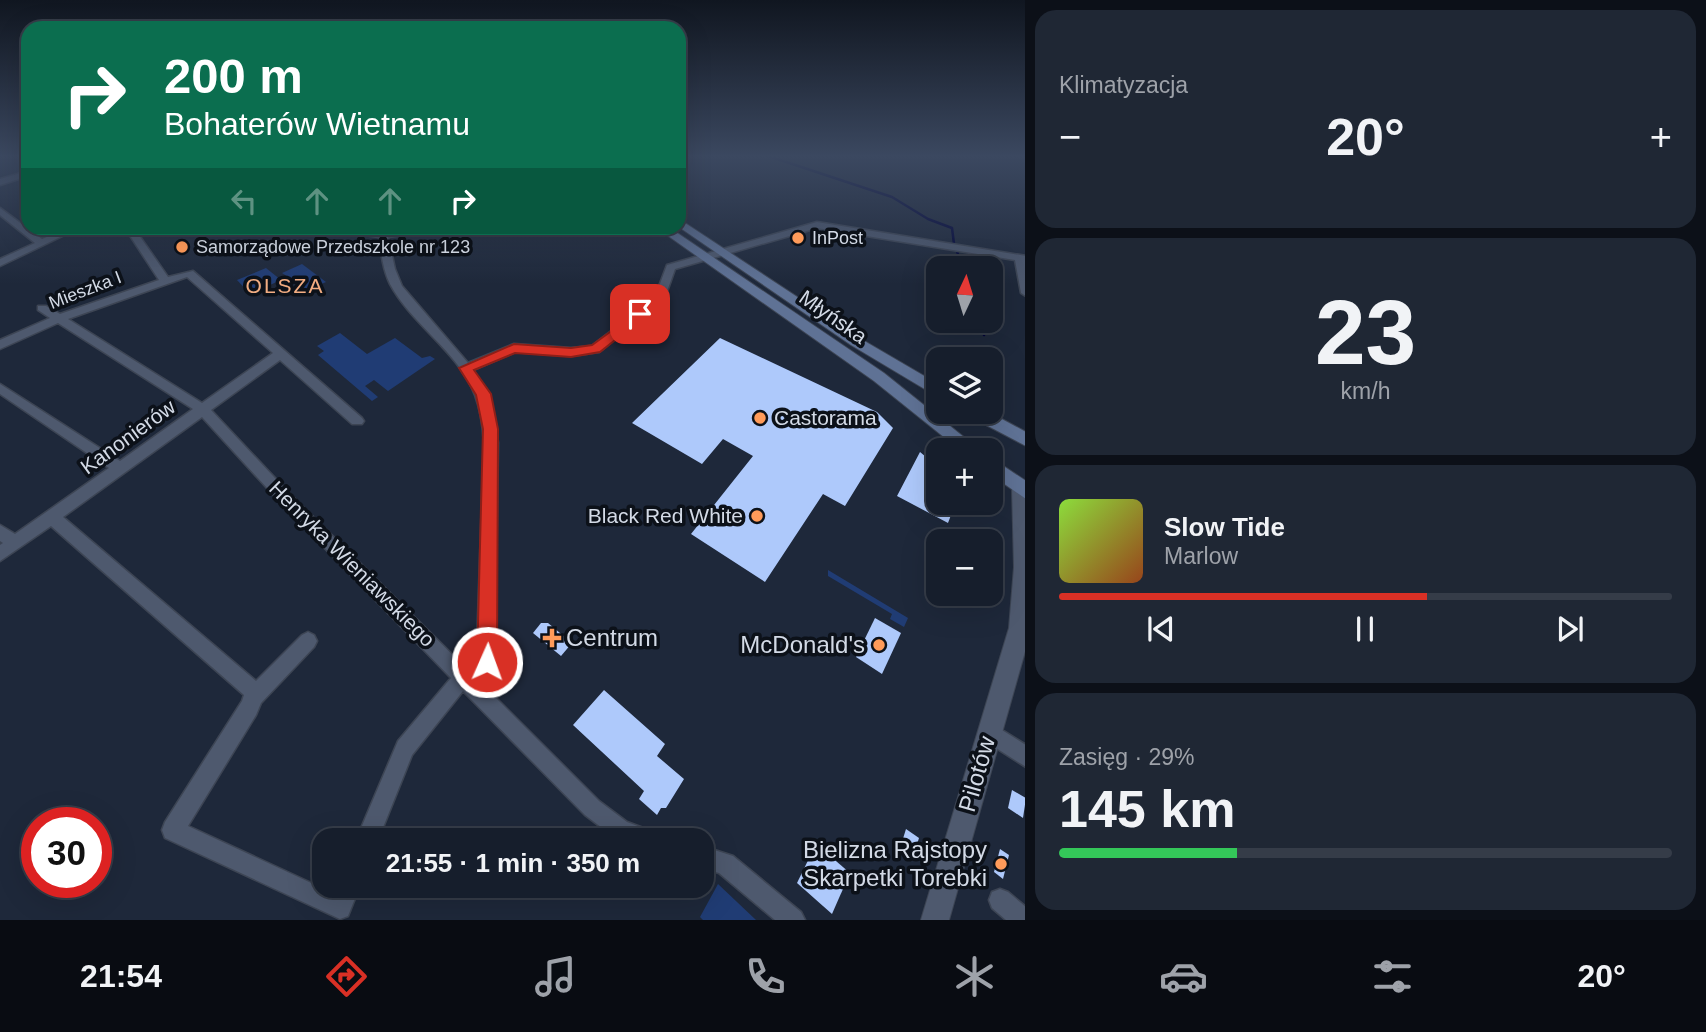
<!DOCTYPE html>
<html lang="pl">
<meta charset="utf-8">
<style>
:root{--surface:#161e2c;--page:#1f2734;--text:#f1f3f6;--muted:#9ea2a9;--line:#353c48;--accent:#d93025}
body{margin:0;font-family:Arial,sans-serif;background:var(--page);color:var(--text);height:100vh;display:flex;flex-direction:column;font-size:26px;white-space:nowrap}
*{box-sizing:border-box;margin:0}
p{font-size:23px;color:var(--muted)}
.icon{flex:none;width:38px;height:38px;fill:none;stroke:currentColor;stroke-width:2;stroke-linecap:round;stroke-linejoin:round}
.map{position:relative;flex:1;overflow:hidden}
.panel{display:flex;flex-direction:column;gap:10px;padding:10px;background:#0c1018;width:681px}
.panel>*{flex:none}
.banner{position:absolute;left:21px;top:21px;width:665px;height:214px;border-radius:21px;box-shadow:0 7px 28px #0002,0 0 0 2px var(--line);background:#0b6e4f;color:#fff;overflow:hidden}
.needle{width:46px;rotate:4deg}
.buttons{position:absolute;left:926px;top:256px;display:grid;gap:14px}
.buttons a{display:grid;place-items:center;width:77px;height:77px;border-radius:14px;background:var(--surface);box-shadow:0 7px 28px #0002,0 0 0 2px var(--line);font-size:35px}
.speed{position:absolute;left:21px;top:807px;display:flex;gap:14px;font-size:35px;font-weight:700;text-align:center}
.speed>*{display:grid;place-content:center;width:91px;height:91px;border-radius:50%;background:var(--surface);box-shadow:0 7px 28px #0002,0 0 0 2px var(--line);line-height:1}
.speed .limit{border:10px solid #d22;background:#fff;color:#111}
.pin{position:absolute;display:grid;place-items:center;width:60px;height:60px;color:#fff;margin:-30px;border-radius:14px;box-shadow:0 4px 10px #0006}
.me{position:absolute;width:77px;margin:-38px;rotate:2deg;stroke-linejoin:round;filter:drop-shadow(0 0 5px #0008)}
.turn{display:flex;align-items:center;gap:24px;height:147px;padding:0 28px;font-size:32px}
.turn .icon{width:91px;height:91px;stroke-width:2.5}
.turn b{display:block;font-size:49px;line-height:60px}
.lanes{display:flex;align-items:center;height:66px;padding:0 28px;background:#0003;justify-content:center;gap:35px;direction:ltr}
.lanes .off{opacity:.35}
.big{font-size:52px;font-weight:700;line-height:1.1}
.panel .tile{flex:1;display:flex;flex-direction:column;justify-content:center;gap:10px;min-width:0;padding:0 24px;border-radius:21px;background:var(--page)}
.panel .dial{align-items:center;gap:0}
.dial b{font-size:91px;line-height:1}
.song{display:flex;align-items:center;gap:21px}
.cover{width:84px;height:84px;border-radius:10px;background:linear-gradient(135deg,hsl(90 70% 55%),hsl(20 70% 35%))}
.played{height:7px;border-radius:4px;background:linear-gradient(90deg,var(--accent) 60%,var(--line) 60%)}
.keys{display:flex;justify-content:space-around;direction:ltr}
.heat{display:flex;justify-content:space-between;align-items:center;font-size:38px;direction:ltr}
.charge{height:10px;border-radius:5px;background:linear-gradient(90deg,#34c759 29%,var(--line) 0)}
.trip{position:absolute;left:312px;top:828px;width:402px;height:70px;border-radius:21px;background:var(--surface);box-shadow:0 7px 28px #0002,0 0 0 2px var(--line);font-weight:700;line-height:70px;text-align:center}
.menu{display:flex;height:112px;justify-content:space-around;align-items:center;background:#090c12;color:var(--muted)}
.menu .icon{width:49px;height:49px}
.menu .current{color:var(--accent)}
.menu b{font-size:32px;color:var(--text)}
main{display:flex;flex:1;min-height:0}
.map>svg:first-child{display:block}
.green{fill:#203c74}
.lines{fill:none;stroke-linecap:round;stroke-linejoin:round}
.stream{stroke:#000439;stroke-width:2.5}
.building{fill:#aec9fb}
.minor-casing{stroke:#3d4554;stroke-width:3}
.tertiary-casing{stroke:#3d4554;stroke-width:2}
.secondary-casing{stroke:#3d4554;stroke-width:2}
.minor{fill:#4e596e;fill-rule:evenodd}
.tertiary{fill:#4e596e;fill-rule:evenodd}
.secondary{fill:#5f7295;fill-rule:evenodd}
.route{fill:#d93025;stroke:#8d1f18;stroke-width:2}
.poi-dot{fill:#ff9b5a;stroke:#0c1119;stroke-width:2.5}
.labels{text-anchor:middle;stroke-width:7;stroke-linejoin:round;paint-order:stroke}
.far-poi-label{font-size:18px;fill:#d3dae6;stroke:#0c1119;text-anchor:start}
.far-street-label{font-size:18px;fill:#d3dae6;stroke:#0c1119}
.far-quarter-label{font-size:21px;letter-spacing:2px;fill:#f2ad82;stroke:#0c1119}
.street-label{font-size:21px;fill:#d3dae6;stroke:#0c1119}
.poi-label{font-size:21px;fill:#d3dae6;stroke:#0c1119;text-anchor:start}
.near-poi-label{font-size:24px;fill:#d3dae6;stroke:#0c1119;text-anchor:end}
.near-street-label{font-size:24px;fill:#d3dae6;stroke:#0c1119}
</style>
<main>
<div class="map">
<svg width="1026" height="920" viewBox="0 0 1026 920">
<rect width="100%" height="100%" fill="#1e283a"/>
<g class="green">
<path d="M 302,264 L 326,282 L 308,290 L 282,273 Z"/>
<path d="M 266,268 L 281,280 L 250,294 L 237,280 Z"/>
<path d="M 340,333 L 367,354 L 395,338 L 422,358 L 430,356 L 435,359 L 388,391 L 374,380 L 365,386 L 378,397 L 372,401 L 318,355 L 324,351 L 317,346 Z"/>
<path d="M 828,570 L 908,618 L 904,627 L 890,619 L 892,614 L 828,576 Z"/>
<path d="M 718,884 L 756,920 L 703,920 L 700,917 Z"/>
</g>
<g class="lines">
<g class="stream">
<path d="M 765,155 L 892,197 L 928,219 L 952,228 L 954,244"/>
<path d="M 957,251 L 962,268"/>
<path d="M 977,320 L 984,335"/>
</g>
</g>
<g class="building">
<path d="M 720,338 L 877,412 L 893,428 L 845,506 L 823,494 L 765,582 L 691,534 L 753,456 L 723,439 L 702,464 L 632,423 Z"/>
<path d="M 920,452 L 938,467 L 938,502 L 956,502 L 948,523 L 897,496 Z"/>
<path d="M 875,618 L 901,633 L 882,674 L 856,657 Z"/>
<path d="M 541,623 L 548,623 L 572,643 L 561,656 L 533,633 Z"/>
<path d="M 604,690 L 665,744 L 657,756 L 684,779 L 666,808 L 661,808 L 657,815 L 639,799 L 644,791 L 573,725 Z"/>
<path d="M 1012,790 L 1026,798 L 1023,818 L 1008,808 Z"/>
<path d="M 906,829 L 919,838 L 914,854 L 901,845 Z"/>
<path d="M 816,844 L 850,873 L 832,914 L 797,883 Z"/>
<path d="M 1000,849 L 1009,855 L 1003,879 L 994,872 Z"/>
</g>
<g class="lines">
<g class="minor-casing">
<g id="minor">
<path d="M 19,155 L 28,155 L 28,161 Z"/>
<path d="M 28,171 L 28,176 L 0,185 L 0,179 Z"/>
<path d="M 0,208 L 42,239 L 68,228 L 79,228 L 0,266 L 0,259 L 35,243 L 0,215 Z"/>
<path d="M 817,222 L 1026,256 L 1026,296 L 1021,293 L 1015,260 L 817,228 L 675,269 L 664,300 L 599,352 L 571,356 L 515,352 L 473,370 C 489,393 495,416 498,443 L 494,696 L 599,801 L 627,822 L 654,832 L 657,840 L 618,840 L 585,815 L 463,691 L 412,755 L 378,840 L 356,840 L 398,741 L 451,678 L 279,501 L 202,417 L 63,517 L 256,681 L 302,635 L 308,632 L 314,635 L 317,641 L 314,647 L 261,703 L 256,715 L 188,826 L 335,894 L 338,886 L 360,886 L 348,916 L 340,919 L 165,838 L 162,830 L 165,822 L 242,701 L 244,695 L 51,526 L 0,561 L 0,545 L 3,543 L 0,541 L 0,525 L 15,534 L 109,468 L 0,394 L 0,384 L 120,461 L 193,409 L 58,323 L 0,349 L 0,340 L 50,318 L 38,310 L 38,306 L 46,306 L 60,314 L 159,280 L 125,228 L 134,228 L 168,277 L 193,271 L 362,418 L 364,421 L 362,424 L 352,424 L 280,360 L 211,410 L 289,493 L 476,678 L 484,443 C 483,427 481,411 475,395 C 458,351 412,325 390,284 C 383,270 381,253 379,237 L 336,231 L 332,228 C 349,228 365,232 382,232 C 401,233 420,228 438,228 L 434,231 L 388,237 L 395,269 L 402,286 L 468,363 L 514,344 L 571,348 L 592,346 L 655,297 L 667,265 ZM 187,277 L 273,353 L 202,403 L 68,319 Z"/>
<path d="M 989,722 L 1026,745 L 1026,767 L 982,739 L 979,732 L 982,725 Z"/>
<path d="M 702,846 L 733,856 L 801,912 L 805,920 L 775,920 L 719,873 L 702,868 Z"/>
<path d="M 1000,889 L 1008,892 L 1026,907 L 1026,920 L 1006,920 L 992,908 L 989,900 L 992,892 Z"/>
</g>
</g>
<g class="tertiary-casing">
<path id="tertiary" d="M 1021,481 L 1026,482 L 1026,648 L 949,920 L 921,920 L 1009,628 L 1014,567 L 1012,488 L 1015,483 Z"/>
</g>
<g class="secondary-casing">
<g id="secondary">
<path d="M 679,219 L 861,339 L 938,384 L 938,397 L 851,345 L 679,227 Z"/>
<path d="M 657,228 L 670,228 L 884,373 L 980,450 L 960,450 L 874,381 Z"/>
<path d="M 965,411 L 987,411 L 1026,432 L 1026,446 L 967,415 Z"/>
<path d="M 990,457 L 1026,481 L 1026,499 L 990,474 Z"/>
</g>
</g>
<use href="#minor" class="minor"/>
<use href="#tertiary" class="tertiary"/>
<use href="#secondary" class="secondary"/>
</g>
<linearGradient id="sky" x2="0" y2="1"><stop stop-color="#101620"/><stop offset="0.55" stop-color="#3b4860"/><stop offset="1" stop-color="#3b4860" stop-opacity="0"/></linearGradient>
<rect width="1026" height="284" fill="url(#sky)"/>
<path class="route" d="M 640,310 L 644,311 L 644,317 L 600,352 L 571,357 L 515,353 L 474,370 L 491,394 L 498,429 L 497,662 L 494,669 L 487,672 L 480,669 L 477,662 L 483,429 L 476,395 L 459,368 L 514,344 L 571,348 L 592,345 Z"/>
<g class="poi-dot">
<circle cx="798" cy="238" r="7"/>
<circle cx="182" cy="247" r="7"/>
<circle cx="760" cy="418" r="7"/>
<circle cx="757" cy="516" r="7"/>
<path d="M548.5 627.5h7v7h7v7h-7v7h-7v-7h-7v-7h7z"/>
<circle cx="879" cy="645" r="7"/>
<circle cx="1001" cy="864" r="7"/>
</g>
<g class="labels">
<g class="far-poi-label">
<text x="812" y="244">InPost</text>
<text x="196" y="253">Samorządowe Przedszkole nr 123</text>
</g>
<g class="far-street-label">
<text transform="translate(85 290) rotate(-21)" y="6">Mieszka I</text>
</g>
<g class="far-quarter-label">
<text x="285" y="293">OLSZA</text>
</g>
<g class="street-label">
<text transform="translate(833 317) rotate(35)" y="7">Młyńska</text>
<text transform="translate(128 437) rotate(-36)" y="7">Kanonierów</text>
<text transform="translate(352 564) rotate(45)" y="7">Henryka Wieniawskiego</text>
</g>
<g class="poi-label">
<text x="774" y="425">Castorama</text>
<text x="743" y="523" text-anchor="end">Black Red White</text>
</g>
<g class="near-poi-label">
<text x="566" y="646" text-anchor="start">Centrum</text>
<text x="865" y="653">McDonald's</text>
<text x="987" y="858">Bielizna Rajstopy<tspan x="987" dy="28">Skarpetki Torebki</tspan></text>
</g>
<g class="near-street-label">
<text transform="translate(977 774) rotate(-74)" y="8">Pilotów</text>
</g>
</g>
</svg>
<div class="buttons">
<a><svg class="needle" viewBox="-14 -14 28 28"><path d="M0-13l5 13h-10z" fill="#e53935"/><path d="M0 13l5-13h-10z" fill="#9ea2a9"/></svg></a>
<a><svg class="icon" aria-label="layers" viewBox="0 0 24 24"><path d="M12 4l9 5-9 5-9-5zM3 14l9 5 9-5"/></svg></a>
<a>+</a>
<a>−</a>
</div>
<div class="speed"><div class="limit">30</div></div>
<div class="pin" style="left:640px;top:314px;background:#d93025"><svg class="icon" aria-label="arrive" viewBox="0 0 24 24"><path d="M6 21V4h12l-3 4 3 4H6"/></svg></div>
<svg class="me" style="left:487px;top:662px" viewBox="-20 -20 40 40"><circle r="17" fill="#d93025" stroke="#fff" stroke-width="3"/><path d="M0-11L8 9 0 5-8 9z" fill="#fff"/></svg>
<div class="trip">21:55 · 1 min · 350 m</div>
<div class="banner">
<div class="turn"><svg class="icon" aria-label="right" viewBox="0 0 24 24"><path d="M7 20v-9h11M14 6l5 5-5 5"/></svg><div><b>200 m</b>Bohaterów Wietnamu</div></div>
<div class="lanes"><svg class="icon off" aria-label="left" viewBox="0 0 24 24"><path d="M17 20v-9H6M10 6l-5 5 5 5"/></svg><svg class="icon off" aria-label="ahead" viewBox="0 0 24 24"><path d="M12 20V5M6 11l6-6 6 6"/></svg><svg class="icon off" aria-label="ahead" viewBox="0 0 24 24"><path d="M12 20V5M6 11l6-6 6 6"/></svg><svg class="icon" aria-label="right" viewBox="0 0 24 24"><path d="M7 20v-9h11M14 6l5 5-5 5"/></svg></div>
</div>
</div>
<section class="panel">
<div class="tile"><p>Klimatyzacja</p>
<div class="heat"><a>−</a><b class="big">20°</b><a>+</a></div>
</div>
<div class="tile dial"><b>23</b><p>km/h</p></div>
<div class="tile">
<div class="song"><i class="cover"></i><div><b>Slow Tide</b><p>Marlow</p></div></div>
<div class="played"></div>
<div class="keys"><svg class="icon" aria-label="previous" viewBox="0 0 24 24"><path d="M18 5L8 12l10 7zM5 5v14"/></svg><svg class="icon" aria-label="pause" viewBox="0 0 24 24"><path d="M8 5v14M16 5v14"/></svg><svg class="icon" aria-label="next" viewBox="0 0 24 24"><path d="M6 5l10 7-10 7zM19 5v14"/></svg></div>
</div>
<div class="tile"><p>Zasięg · 29%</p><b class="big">145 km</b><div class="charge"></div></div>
</section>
</main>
<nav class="menu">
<b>21:54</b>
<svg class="icon current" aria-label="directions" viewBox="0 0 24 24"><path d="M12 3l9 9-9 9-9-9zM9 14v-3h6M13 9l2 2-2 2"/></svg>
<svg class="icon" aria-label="music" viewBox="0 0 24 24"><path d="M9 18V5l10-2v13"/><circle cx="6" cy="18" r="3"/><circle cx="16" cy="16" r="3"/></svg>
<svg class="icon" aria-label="phone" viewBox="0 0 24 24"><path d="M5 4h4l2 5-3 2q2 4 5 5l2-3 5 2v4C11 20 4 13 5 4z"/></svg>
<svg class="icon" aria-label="climate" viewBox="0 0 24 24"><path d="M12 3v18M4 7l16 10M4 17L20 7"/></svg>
<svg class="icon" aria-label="car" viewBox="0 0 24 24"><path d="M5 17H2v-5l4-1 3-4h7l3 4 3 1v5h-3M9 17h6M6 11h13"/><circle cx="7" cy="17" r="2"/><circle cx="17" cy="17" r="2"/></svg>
<svg class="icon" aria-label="filters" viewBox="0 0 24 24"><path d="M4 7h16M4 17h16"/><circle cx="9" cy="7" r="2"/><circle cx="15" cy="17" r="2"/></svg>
<b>20°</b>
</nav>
